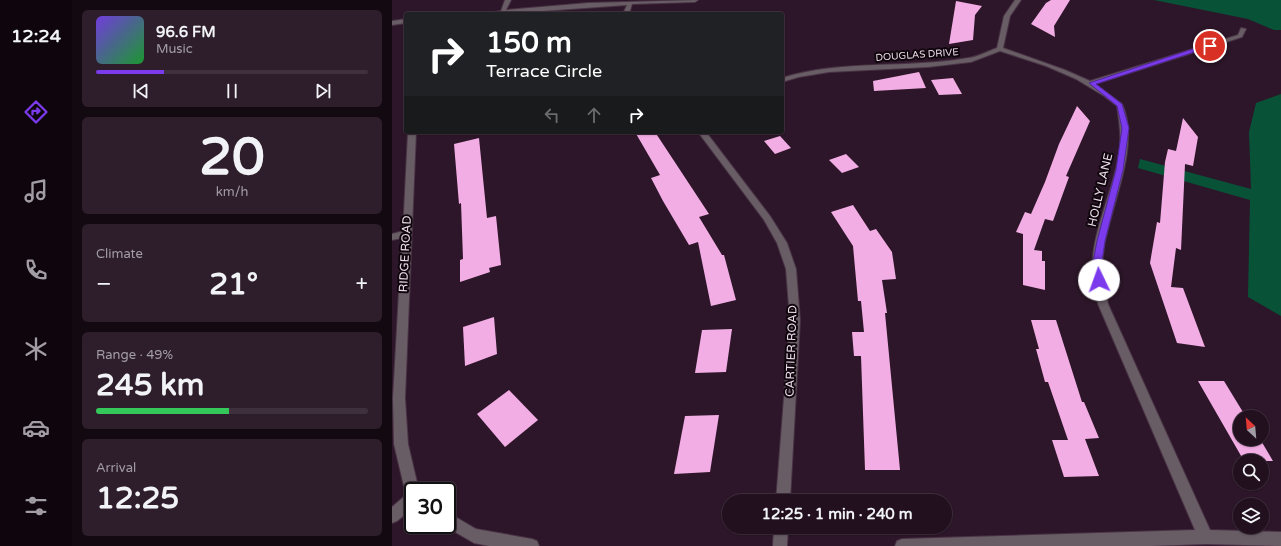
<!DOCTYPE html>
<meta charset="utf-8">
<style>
:root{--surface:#22101f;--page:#2e1e2c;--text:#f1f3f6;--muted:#a29da4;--line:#3f303d;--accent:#7c3aed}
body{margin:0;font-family:"Varela Round",sans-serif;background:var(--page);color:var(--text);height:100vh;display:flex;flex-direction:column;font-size:15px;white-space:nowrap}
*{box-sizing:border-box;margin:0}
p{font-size:13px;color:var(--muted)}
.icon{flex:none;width:22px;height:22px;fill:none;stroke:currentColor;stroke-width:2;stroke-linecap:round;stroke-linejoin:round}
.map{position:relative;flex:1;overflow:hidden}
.panel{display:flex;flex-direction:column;gap:10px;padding:10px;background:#130911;width:320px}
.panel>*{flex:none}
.guide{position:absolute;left:12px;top:12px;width:380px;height:122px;border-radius:4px;box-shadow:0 1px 3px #0004,0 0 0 1px var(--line);background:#202124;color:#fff;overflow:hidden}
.needle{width:26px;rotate:334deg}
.tools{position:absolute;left:841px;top:410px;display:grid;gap:8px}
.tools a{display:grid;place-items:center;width:36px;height:36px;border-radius:50%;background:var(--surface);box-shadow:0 1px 3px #0004,0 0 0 1px var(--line);font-size:20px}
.speed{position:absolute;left:12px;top:482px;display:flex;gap:8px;font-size:20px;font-weight:700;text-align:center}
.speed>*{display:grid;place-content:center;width:52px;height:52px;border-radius:50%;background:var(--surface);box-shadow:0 1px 3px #0004,0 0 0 1px var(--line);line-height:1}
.speed .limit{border:2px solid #111;border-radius:6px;background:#fff;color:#111}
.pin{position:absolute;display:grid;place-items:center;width:34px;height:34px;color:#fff;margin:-17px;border:2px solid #fff;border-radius:50%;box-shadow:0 1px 4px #0007}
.me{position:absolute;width:44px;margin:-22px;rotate:357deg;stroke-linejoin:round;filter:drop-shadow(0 0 3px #0008)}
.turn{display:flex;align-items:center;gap:14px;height:84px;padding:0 16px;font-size:18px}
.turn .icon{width:52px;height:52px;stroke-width:2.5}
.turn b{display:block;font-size:28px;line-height:34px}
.lanes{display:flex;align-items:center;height:38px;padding:0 16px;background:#0003;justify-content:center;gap:20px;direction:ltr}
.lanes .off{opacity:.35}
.big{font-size:30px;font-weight:800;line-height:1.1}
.panel .tile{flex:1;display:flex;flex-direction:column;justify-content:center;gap:6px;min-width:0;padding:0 14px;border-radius:6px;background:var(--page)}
.panel .dial{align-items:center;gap:0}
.dial b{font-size:52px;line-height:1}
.song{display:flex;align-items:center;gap:12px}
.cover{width:48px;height:48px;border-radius:6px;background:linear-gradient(135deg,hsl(260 70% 55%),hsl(130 70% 35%))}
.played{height:4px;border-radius:2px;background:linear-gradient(90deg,var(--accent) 25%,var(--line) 25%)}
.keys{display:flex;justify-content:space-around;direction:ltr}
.heat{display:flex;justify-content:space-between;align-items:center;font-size:22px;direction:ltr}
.charge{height:6px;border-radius:3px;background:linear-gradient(90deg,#34c759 49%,var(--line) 0)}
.trip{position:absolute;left:330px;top:494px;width:230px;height:40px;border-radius:20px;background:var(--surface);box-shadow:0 1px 3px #0004,0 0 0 1px var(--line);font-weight:800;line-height:40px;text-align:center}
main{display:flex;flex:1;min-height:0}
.dock{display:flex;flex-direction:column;width:72px;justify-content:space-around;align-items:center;background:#0e060c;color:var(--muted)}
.dock .icon{width:28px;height:28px}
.dock .on{color:var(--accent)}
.dock b{font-size:18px;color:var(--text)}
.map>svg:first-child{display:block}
.green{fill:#085238}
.building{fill:#f3ade5}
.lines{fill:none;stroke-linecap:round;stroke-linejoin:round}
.minor-casing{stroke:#483244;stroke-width:2}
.minor{fill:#685c65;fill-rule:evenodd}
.route{fill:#7c3aed;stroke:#51269a}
.labels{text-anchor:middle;stroke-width:4;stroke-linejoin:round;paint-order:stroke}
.far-street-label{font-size:10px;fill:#eddde9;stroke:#0f060d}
.street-label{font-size:12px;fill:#eddde9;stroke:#0f060d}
</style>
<main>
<nav class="dock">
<b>12:24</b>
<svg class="icon on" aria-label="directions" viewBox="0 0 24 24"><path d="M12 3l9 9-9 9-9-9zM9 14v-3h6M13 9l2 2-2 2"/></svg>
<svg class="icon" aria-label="music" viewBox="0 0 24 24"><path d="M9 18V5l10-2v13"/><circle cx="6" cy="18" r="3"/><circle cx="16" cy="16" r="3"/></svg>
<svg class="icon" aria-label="phone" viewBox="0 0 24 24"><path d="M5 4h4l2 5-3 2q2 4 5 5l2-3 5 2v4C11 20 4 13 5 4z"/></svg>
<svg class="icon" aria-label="climate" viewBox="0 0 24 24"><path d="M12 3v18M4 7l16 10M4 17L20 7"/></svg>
<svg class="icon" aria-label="car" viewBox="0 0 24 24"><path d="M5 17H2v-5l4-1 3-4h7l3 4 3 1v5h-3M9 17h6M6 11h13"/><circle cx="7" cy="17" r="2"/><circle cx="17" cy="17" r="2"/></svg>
<svg class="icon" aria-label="filters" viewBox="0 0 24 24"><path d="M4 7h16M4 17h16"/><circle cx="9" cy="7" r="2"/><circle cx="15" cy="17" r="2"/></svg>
</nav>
<section class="panel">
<div class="tile">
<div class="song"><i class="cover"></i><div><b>96.6 FM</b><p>Music</p></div></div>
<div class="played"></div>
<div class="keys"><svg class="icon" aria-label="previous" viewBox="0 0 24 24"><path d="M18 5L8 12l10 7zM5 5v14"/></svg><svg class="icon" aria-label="pause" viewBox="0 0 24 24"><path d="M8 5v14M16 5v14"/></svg><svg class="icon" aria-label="next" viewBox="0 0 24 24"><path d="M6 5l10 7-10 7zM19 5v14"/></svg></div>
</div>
<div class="tile dial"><b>20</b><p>km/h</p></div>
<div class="tile"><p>Climate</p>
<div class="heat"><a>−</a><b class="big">21°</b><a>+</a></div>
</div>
<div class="tile"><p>Range · 49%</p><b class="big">245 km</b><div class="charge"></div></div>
<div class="tile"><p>Arrival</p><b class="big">12:25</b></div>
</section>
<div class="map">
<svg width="889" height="546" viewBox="0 0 889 546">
<rect width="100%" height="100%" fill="#2d1629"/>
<g class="green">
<path d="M 762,0 L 889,0 L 889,30 L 882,30 L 856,19 Z"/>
<path d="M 889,94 L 889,316 L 856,297 L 858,200 L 746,168 L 748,159 L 859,189 L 857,132 L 864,103 Z"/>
</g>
<g class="building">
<path d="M 659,0 L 678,0 L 662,26 L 663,37 L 639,24 L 654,3 Z"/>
<path d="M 564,1 L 590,6 L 583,15 L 581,40 L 557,44 Z"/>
<path d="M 527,72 L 534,88 L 482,91 L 481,81 Z"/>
<path d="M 561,78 L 570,94 L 547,95 L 539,80 Z"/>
<path d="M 685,106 L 698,121 L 674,176 L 677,177 L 661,221 L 653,219 L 642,250 L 650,251 L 650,261 L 653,261 L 653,290 L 631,285 L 631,234 L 624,232 L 633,212 L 639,214 L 653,182 L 667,144 Z"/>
<path d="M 791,118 L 806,137 L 801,166 L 793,164 L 789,250 L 784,248 L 779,287 L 791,288 L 813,347 L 785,343 L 758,263 L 765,222 L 768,223 L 773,162 L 776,149 L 784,151 Z"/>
<path d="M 243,132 L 263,132 L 317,214 L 307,217 L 330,255 L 332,255 L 344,300 L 319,306 L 306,242 L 297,245 L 271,201 L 259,178 L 268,175 Z"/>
<path d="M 388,136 L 399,148 L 383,154 L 372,141 Z"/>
<path d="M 87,138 L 95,218 L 104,216 L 109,265 L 97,268 L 98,272 L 68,282 L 68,260 L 71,259 L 69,203 L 67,204 L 62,144 Z"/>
<path d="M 454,154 L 467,167 L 450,173 L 437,160 Z"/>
<path d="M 461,205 L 478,231 L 484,229 L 500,252 L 504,279 L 490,280 L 495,313 L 493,313 L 508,470 L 473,470 L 469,356 L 462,356 L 460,332 L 472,332 L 469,301 L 466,301 L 461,246 L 439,212 Z"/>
<path d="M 102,317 L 105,354 L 73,366 L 71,327 Z"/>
<path d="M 639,320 L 664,320 L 690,402 L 692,402 L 707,438 L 693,439 L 707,476 L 672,477 L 660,440 L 676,440 L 656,382 L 653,382 L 644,349 L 647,349 Z"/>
<path d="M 340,329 L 334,372 L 303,373 L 310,330 Z"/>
<path d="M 806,381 L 832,381 L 854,417 L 848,417 L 848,439 L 868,439 L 881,461 L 852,461 Z"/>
<path d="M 117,390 L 146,420 L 113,447 L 85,414 Z"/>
<path d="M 327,415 L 318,472 L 282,474 L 293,416 Z"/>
</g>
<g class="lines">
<g class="minor-casing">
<g id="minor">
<path d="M 113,0 L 119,0 L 114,10 L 196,3 L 306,0 L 303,2 L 240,4 L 237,14 L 231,14 L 235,5 L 110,14 L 88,14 L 109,11 Z"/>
<path d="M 623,0 L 629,0 L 618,16 L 611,48 L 673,70 L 698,81 L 846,35 L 849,28 L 854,29 L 850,37 L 703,84 L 730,104 C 749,144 719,205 712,247 C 709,267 712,284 716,304 L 818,530 L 889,532 L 889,546 L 814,544 L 759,546 L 503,546 L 505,541 L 510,539 L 803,530 L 706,304 C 704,293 700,282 700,271 C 700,227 724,188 728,145 C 729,132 727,119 725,106 L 712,96 L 684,79 L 654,66 L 608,51 L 579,62 L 536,67 L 437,72 L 407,77 L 390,82 L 390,78 C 450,59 515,69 576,58 C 586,57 596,51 605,48 L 612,16 Z"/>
<path d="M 14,19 L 14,23 L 0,25 L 0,21 Z"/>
<path d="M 16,132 L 24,132 L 13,398 L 16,444 L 27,491 L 21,491 L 21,508 L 5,521 L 0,523 L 0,507 L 14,495 L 2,444 L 1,398 L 10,238 L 0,240 L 0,234 L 11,231 Z"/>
<path d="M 306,132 L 314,132 L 378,216 L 395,243 L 404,269 L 408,320 L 398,501 L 384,501 L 398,320 L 394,269 L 385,243 L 372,220 Z"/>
<path d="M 55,512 L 84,529 L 140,539 L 145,541 L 147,546 L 97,546 L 82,543 L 51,525 L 55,525 Z"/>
<path d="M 382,527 L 396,527 L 395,546 L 381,546 Z"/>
</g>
</g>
<use href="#minor" class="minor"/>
</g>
<path class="route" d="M 816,44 L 821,46 L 704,84 L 730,104 L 737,128 L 731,170 L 713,241 L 709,268 L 711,280 L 710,283 L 704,283 L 700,268 L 705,241 L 724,170 L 730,128 L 725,106 L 697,83 Z"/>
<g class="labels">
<g class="far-street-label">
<text transform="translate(525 54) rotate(-4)" y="4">DOUGLAS DRIVE</text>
</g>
<g class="street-label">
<text transform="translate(708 190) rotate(-77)" y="4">HOLLY LANE</text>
<text transform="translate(13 254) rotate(-87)" y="4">RIDGE ROAD</text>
<text transform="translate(399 351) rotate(-88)" y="4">CARTIER ROAD</text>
</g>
</g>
</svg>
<div class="tools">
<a><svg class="needle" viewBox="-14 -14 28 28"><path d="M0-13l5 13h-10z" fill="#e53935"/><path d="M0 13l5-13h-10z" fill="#a29da4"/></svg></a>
<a><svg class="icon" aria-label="search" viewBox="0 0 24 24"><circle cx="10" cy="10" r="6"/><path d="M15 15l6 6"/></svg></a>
<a><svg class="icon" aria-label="layers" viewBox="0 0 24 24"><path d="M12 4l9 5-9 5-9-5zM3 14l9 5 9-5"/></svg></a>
</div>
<div class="speed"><div class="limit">30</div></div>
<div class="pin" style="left:818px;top:46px;background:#d93025"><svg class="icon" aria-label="arrive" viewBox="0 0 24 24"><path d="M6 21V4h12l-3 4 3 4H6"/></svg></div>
<svg class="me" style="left:707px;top:280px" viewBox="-20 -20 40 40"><circle r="19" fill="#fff"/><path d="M0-13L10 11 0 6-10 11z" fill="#7c3aed"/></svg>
<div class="trip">12:25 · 1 min · 240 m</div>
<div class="guide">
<div class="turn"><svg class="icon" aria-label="right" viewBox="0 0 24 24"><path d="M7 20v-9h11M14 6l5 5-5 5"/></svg><div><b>150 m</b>Terrace Circle</div></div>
<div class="lanes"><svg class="icon off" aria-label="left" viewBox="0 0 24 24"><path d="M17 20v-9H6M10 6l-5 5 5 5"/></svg><svg class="icon off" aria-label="ahead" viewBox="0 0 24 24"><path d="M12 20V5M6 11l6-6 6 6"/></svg><svg class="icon" aria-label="right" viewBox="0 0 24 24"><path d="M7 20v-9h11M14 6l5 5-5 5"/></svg></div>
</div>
</div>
</main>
